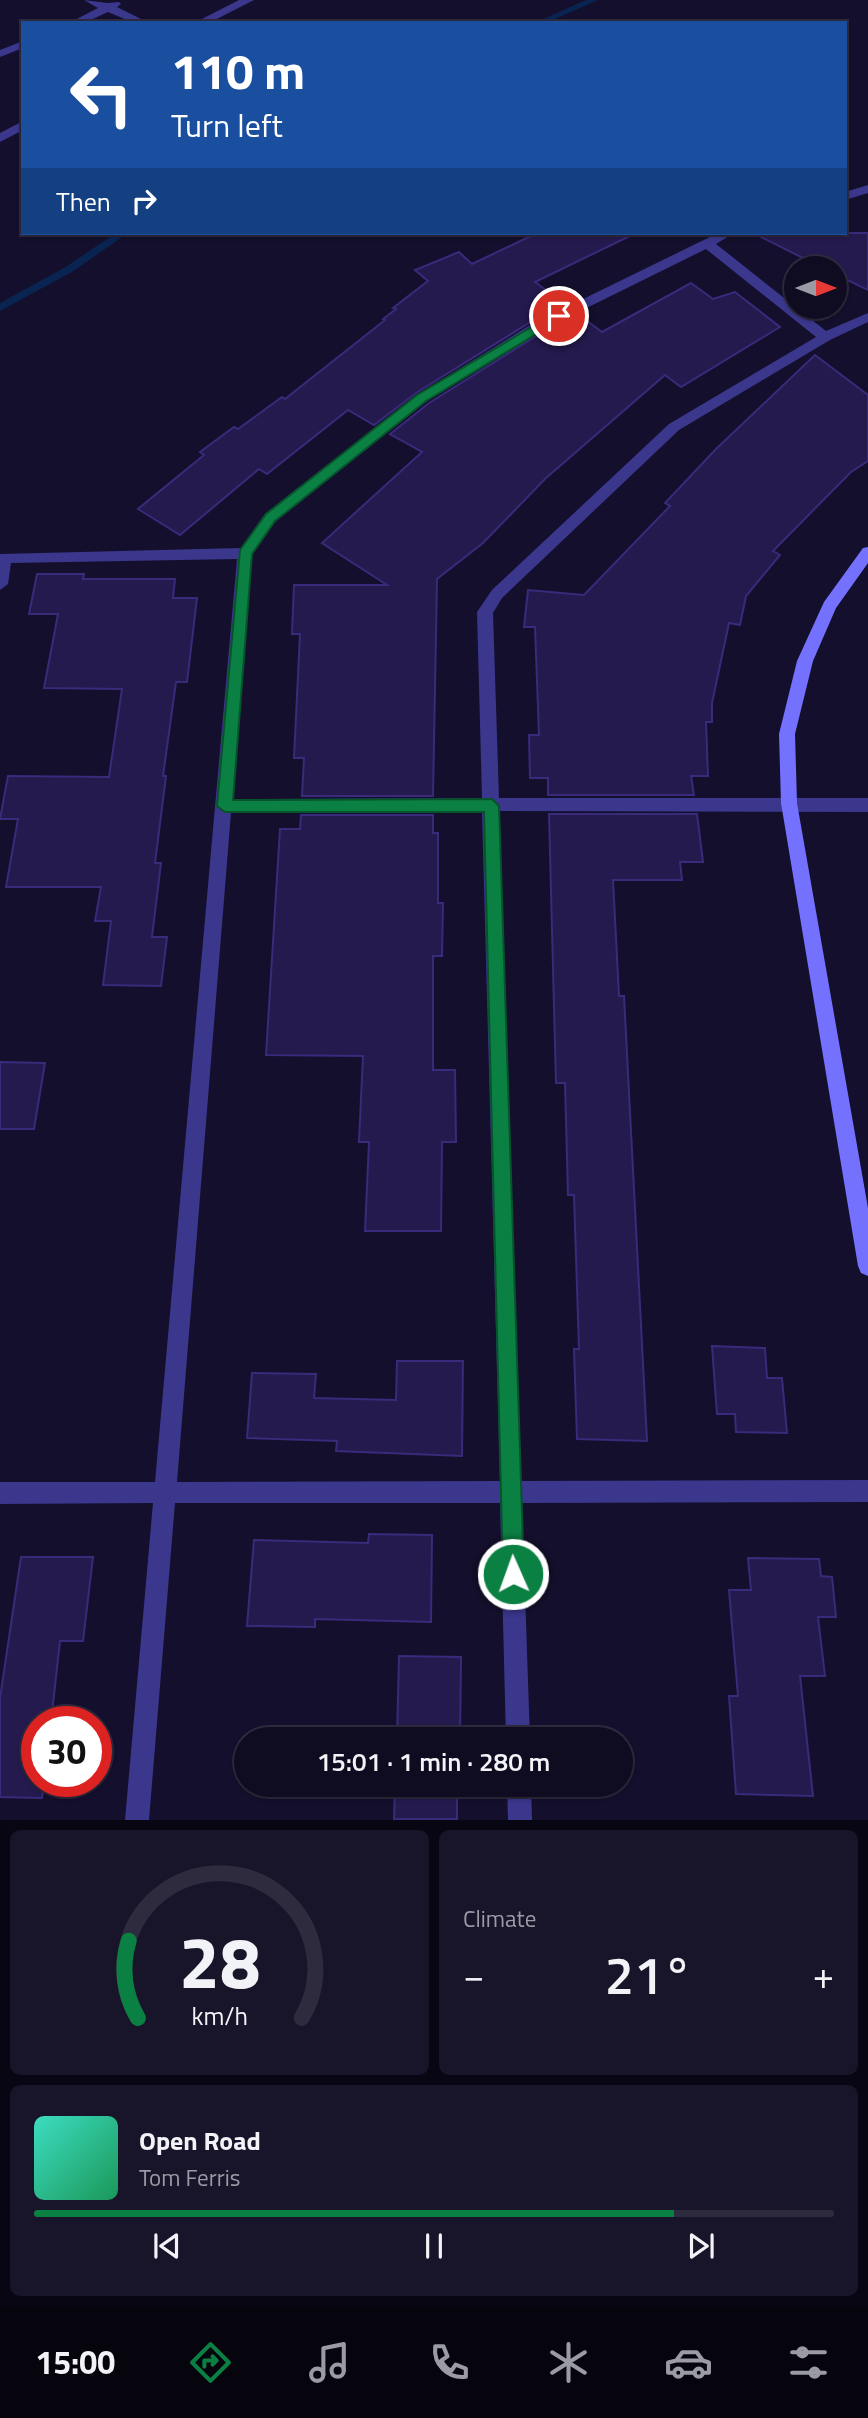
<!DOCTYPE html>
<meta charset="utf-8">
<style>
:root{--surface:#0f0b21;--page:#18142a;--text:#f1f3f6;--muted:#9b9ba5;--line:#2f2b3f;--accent:#0b8043}
body{margin:0;font-family:"Titillium Web",sans-serif;background:var(--page);color:var(--text);height:100vh;display:flex;flex-direction:column;font-size:26px;white-space:nowrap}
*{box-sizing:border-box;margin:0}
p{font-size:23px;color:var(--muted)}
.icon{flex:none;width:38px;height:38px;fill:none;stroke:currentColor;stroke-width:2;stroke-linecap:round;stroke-linejoin:round}
.map{position:relative;height:1820px;overflow:hidden}
.details{display:flex;flex-direction:column;gap:10px;padding:10px;background:#080612;flex:1}
.details>*{flex:none}
.hud{position:absolute;left:21px;top:21px;width:826px;height:214px;border-radius:0px;box-shadow:0 2px 5px #0004,0 0 0 2px var(--line);background:#1a4fa0;color:#fff;overflow:hidden}
.needle{width:46px;rotate:90deg}
.buttons{position:absolute;left:784px;top:256px;display:grid;gap:14px}
.buttons a{display:grid;place-items:center;width:63px;height:63px;border-radius:50%;background:var(--surface);box-shadow:0 2px 5px #0004,0 0 0 2px var(--line);font-size:35px}
.speed{position:absolute;left:21px;top:1706px;display:flex;gap:14px;font-size:35px;font-weight:700;text-align:center}
.speed>*{display:grid;place-content:center;width:91px;height:91px;border-radius:50%;background:var(--surface);box-shadow:0 2px 5px #0004,0 0 0 2px var(--line);line-height:1}
.speed .limit{border:10px solid #d22;background:#fff;color:#111}
.pin{position:absolute;display:grid;place-items:center;width:60px;height:60px;color:#fff;margin:-30px;border:4px solid #fff;border-radius:50%;box-shadow:0 2px 7px #0007}
.me{position:absolute;width:77px;margin:-38px;rotate:358deg;stroke-linejoin:round;filter:drop-shadow(0 0 5px #0008)}
.turn{display:flex;align-items:center;gap:24px;height:147px;padding:0 35px;font-size:32px}
.turn .icon{width:91px;height:91px;stroke-width:2.5}
.turn b{display:block;font-size:49px;line-height:60px}
.then{display:flex;align-items:center;height:66px;padding:0 35px;background:#0003;gap:14px;font-size:26px}
.big{font-size:52px;font-weight:600;line-height:1.1}
.details .tile{flex:1;display:flex;flex-direction:column;justify-content:center;gap:10px;min-width:0;padding:0 24px;border-radius:10px;background:var(--page)}
.details .dial{align-items:center;gap:0}
.dial svg{height:182px;overflow:visible;fill:none;stroke:var(--line);stroke-width:7;stroke-linecap:round;text-anchor:middle}
.dial text{fill:var(--text);stroke:none}
.song{display:flex;align-items:center;gap:21px}
.cover{width:84px;height:84px;border-radius:10px;background:linear-gradient(135deg,hsl(170 70% 55%),hsl(150 70% 35%))}
.played{height:7px;border-radius:4px;background:linear-gradient(90deg,var(--accent) 80%,var(--line) 80%)}
.keys{display:flex;justify-content:space-around;direction:ltr}
.heat{display:flex;justify-content:space-between;align-items:center;font-size:38px;direction:ltr}
.details .tiles{flex:1;display:grid;gap:10px;grid-template-columns:1fr 1fr}
.tile:last-child{grid-column:span 2}
.trip{position:absolute;left:234px;top:1727px;width:399px;height:70px;border-radius:35px;background:var(--surface);box-shadow:0 2px 5px #0004,0 0 0 2px var(--line);font-weight:600;line-height:70px;text-align:center}
.tabs{display:flex;height:112px;justify-content:space-around;align-items:center;background:#06040d;color:var(--muted)}
.tabs .icon{width:49px;height:49px}
.tabs .active{color:var(--accent)}
.tabs b{font-size:32px;color:var(--text)}
.map>svg:first-child{display:block}
.lines{fill:none;stroke-linecap:round;stroke-linejoin:round}
.stream{fill:#092451;fill-rule:evenodd}
.building{fill:#241a4e;stroke:#3a2a7b;stroke-width:2}
.street{fill:#3a378d;fill-rule:evenodd}
.secondary{fill:#7471ff;fill-rule:evenodd}
.route{fill:#0b8043;stroke:#07532c;stroke-width:2}
</style>
<div class="map">
<svg width="868" height="1820" viewBox="0 0 868 1820">
<rect width="100%" height="100%" fill="#140f2c"/>
<g class="lines">
<g class="stream">
<path d="M 586,0 L 598,0 L 546,23 L 534,23 Z"/>
<path d="M 116,233 L 128,233 L 72,272 L 0,311 L 0,303 L 64,268 Z"/>
</g>
</g>
<g class="building">
<path d="M 537,233 L 636,233 L 535,282 L 566,305 L 529,323 L 416,393 L 374,425 L 348,410 L 267,474 L 259,469 L 180,535 L 138,509 L 204,455 L 200,452 L 234,427 L 238,429 L 282,397 L 285,399 L 385,320 L 383,319 L 396,309 L 393,308 L 428,281 L 415,270 L 459,252 L 472,264 Z"/>
<path d="M 753,233 L 868,233 L 868,290 L 835,274 L 835,268 L 823,268 Z"/>
<path d="M 691,283 L 713,299 L 735,292 L 780,327 L 681,387 L 665,375 L 546,478 L 483,543 L 437,579 L 433,796 L 302,796 L 304,758 L 294,758 L 300,634 L 292,634 L 294,585 L 387,585 L 322,543 L 422,452 L 390,434 L 429,403 L 541,333 L 579,315 L 602,332 Z"/>
<path d="M 815,355 L 868,395 L 868,461 L 851,472 L 773,551 L 780,555 L 746,596 L 740,625 L 729,623 L 712,703 L 712,722 L 706,722 L 708,776 L 691,776 L 694,795 L 548,795 L 548,778 L 530,778 L 529,735 L 539,735 L 535,627 L 524,627 L 528,590 L 584,595 L 670,506 L 665,503 L 716,449 Z"/>
<path d="M 37,574 L 84,574 L 83,579 L 175,579 L 173,598 L 197,598 L 187,682 L 176,682 L 163,776 L 166,776 L 155,863 L 161,863 L 152,937 L 167,937 L 161,986 L 103,985 L 111,921 L 95,921 L 101,887 L 6,887 L 18,819 L 0,819 L 8,776 L 109,777 L 122,689 L 44,688 L 58,614 L 29,614 Z"/>
<path d="M 549,814 L 697,814 L 703,862 L 680,862 L 682,880 L 613,880 L 619,996 L 624,996 L 647,1441 L 577,1439 L 574,1349 L 579,1349 L 574,1195 L 568,1195 L 565,1083 L 556,1083 Z"/>
<path d="M 301,815 L 433,815 L 433,833 L 438,833 L 438,903 L 443,903 L 442,956 L 433,956 L 433,1070 L 455,1070 L 456,1142 L 442,1142 L 441,1231 L 365,1231 L 369,1142 L 359,1142 L 363,1056 L 266,1055 L 280,829 L 300,829 Z"/>
<path d="M 0,1062 L 45,1063 L 34,1129 L 0,1129 Z"/>
<path d="M 712,1346 L 765,1348 L 767,1378 L 782,1378 L 787,1433 L 736,1432 L 735,1414 L 717,1414 Z"/>
<path d="M 397,1361 L 463,1361 L 462,1456 L 336,1451 L 337,1441 L 247,1438 L 252,1373 L 316,1374 L 314,1398 L 396,1400 Z"/>
<path d="M 369,1534 L 432,1535 L 431,1622 L 315,1619 L 315,1627 L 247,1626 L 254,1540 L 368,1543 Z"/>
<path d="M 21,1557 L 93,1557 L 83,1641 L 60,1641 L 51,1722 L 37,1722 L 37,1782 L 44,1782 L 42,1798 L 0,1797 L 0,1698 Z"/>
<path d="M 748,1558 L 819,1559 L 821,1576 L 832,1577 L 836,1617 L 818,1617 L 825,1676 L 800,1676 L 813,1796 L 736,1794 L 729,1696 L 738,1696 L 729,1590 L 751,1590 Z"/>
<path d="M 399,1656 L 461,1657 L 460,1740 L 397,1740 Z"/>
<path d="M 395,1785 L 457,1785 L 457,1819 L 394,1819 Z"/>
</g>
<g class="lines">
<g class="street">
<path d="M 84,0 L 107,3 L 119,2 L 121,4 L 117,7 L 149,23 L 134,23 L 108,12 L 84,23 L 69,23 L 98,8 Z"/>
<path d="M 239,0 L 254,0 L 209,23 L 194,23 Z"/>
<path d="M 23,41 L 23,48 L 0,57 L 0,50 Z"/>
<path d="M 23,121 L 23,130 L 0,142 L 0,133 Z"/>
<path d="M 868,185 L 868,193 L 845,200 L 845,192 Z"/>
<path d="M 718,233 L 734,233 L 716,244 L 826,331 L 868,313 L 868,322 L 830,340 L 679,430 L 502,598 L 493,613 L 499,798 L 868,798 L 868,812 L 499,811 L 521,1481 L 868,1480 L 868,1502 L 522,1503 L 530,1740 L 506,1740 L 500,1503 L 175,1503 L 149,1820 L 125,1820 L 153,1503 L 0,1504 L 0,1482 L 155,1482 L 237,559 L 11,563 L 8,584 L 0,590 L 0,554 L 241,548 L 265,514 L 417,395 L 530,325 ZM 706,249 L 816,337 L 669,424 L 492,590 L 477,612 L 482,798 L 232,799 L 252,554 L 275,522 L 427,401 L 540,331 ZM 482,812 L 500,1481 L 177,1482 L 231,813 Z"/>
<path d="M 507,1785 L 531,1785 L 532,1820 L 508,1820 Z"/>
</g>
<path class="secondary" d="M 868,547 L 868,563 L 836,608 L 813,661 L 795,734 L 797,803 L 868,1208 L 868,1276 L 861,1273 L 858,1266 L 781,803 L 779,734 L 797,661 L 824,602 L 863,548 Z"/>
</g>
<path class="route" d="M 555,313 L 566,316 L 426,401 L 275,521 L 252,554 L 233,800 L 492,799 L 499,806 L 524,1574 L 521,1582 L 513,1585 L 506,1582 L 503,1574 L 484,812 L 225,812 L 217,806 L 240,550 L 266,514 L 417,395 Z"/>
</svg>
<div class="buttons">
<a><svg class="needle" viewBox="-14 -14 28 28"><path d="M0-13l5 13h-10z" fill="#e53935"/><path d="M0 13l5-13h-10z" fill="#9b9ba5"/></svg></a>
</div>
<div class="speed"><div class="limit">30</div></div>
<div class="pin" style="left:559px;top:316px;background:#d93025"><svg class="icon" aria-label="arrive" viewBox="0 0 24 24"><path d="M6 21V4h12l-3 4 3 4H6"/></svg></div>
<svg class="me" style="left:513px;top:1574px" viewBox="-20 -20 40 40"><circle r="17" fill="#0b8043" stroke="#fff" stroke-width="3"/><path d="M0-11L8 9 0 5-8 9z" fill="#fff"/></svg>
<div class="trip">15:01 · 1 min · 280 m</div>
<div class="hud">
<div class="turn"><svg class="icon" aria-label="left" viewBox="0 0 24 24"><path d="M17 20v-9H6M10 6l-5 5 5 5"/></svg><div><b>110 m</b>Turn left</div></div>
<div class="then">Then<svg class="icon" aria-label="right" viewBox="0 0 24 24"><path d="M7 20v-9h11M14 6l5 5-5 5"/></svg></div>
</div>
</div>
<section class="details">
<div class="tiles">
<div class="tile dial"><svg viewBox="0 0 100 80">
<path d="M14 69A42 42 0 1 1 86 69"/>
<path d="M14 69A42 42 0 0 1 10 35" stroke="#0b8043"/>
<text x="50" y="56" font-size="32" font-weight="700">28</text>
<text x="50" y="72" font-size="11">km/h</text>
</svg></div>
<div class="tile"><p>Climate</p>
<div class="heat"><a>−</a><b class="big">21°</b><a>+</a></div>
</div>
<div class="tile">
<div class="song"><i class="cover"></i><div><b>Open Road</b><p>Tom Ferris</p></div></div>
<div class="played"></div>
<div class="keys"><svg class="icon" aria-label="previous" viewBox="0 0 24 24"><path d="M18 5L8 12l10 7zM5 5v14"/></svg><svg class="icon" aria-label="pause" viewBox="0 0 24 24"><path d="M8 5v14M16 5v14"/></svg><svg class="icon" aria-label="next" viewBox="0 0 24 24"><path d="M6 5l10 7-10 7zM19 5v14"/></svg></div>
</div>
</div>
</section>
<nav class="tabs">
<b>15:00</b>
<svg class="icon active" aria-label="directions" viewBox="0 0 24 24"><path d="M12 3l9 9-9 9-9-9zM9 14v-3h6M13 9l2 2-2 2"/></svg>
<svg class="icon" aria-label="music" viewBox="0 0 24 24"><path d="M9 18V5l10-2v13"/><circle cx="6" cy="18" r="3"/><circle cx="16" cy="16" r="3"/></svg>
<svg class="icon" aria-label="phone" viewBox="0 0 24 24"><path d="M5 4h4l2 5-3 2q2 4 5 5l2-3 5 2v4C11 20 4 13 5 4z"/></svg>
<svg class="icon" aria-label="climate" viewBox="0 0 24 24"><path d="M12 3v18M4 7l16 10M4 17L20 7"/></svg>
<svg class="icon" aria-label="car" viewBox="0 0 24 24"><path d="M5 17H2v-5l4-1 3-4h7l3 4 3 1v5h-3M9 17h6M6 11h13"/><circle cx="7" cy="17" r="2"/><circle cx="17" cy="17" r="2"/></svg>
<svg class="icon" aria-label="filters" viewBox="0 0 24 24"><path d="M4 7h16M4 17h16"/><circle cx="9" cy="7" r="2"/><circle cx="15" cy="17" r="2"/></svg>
</nav>
